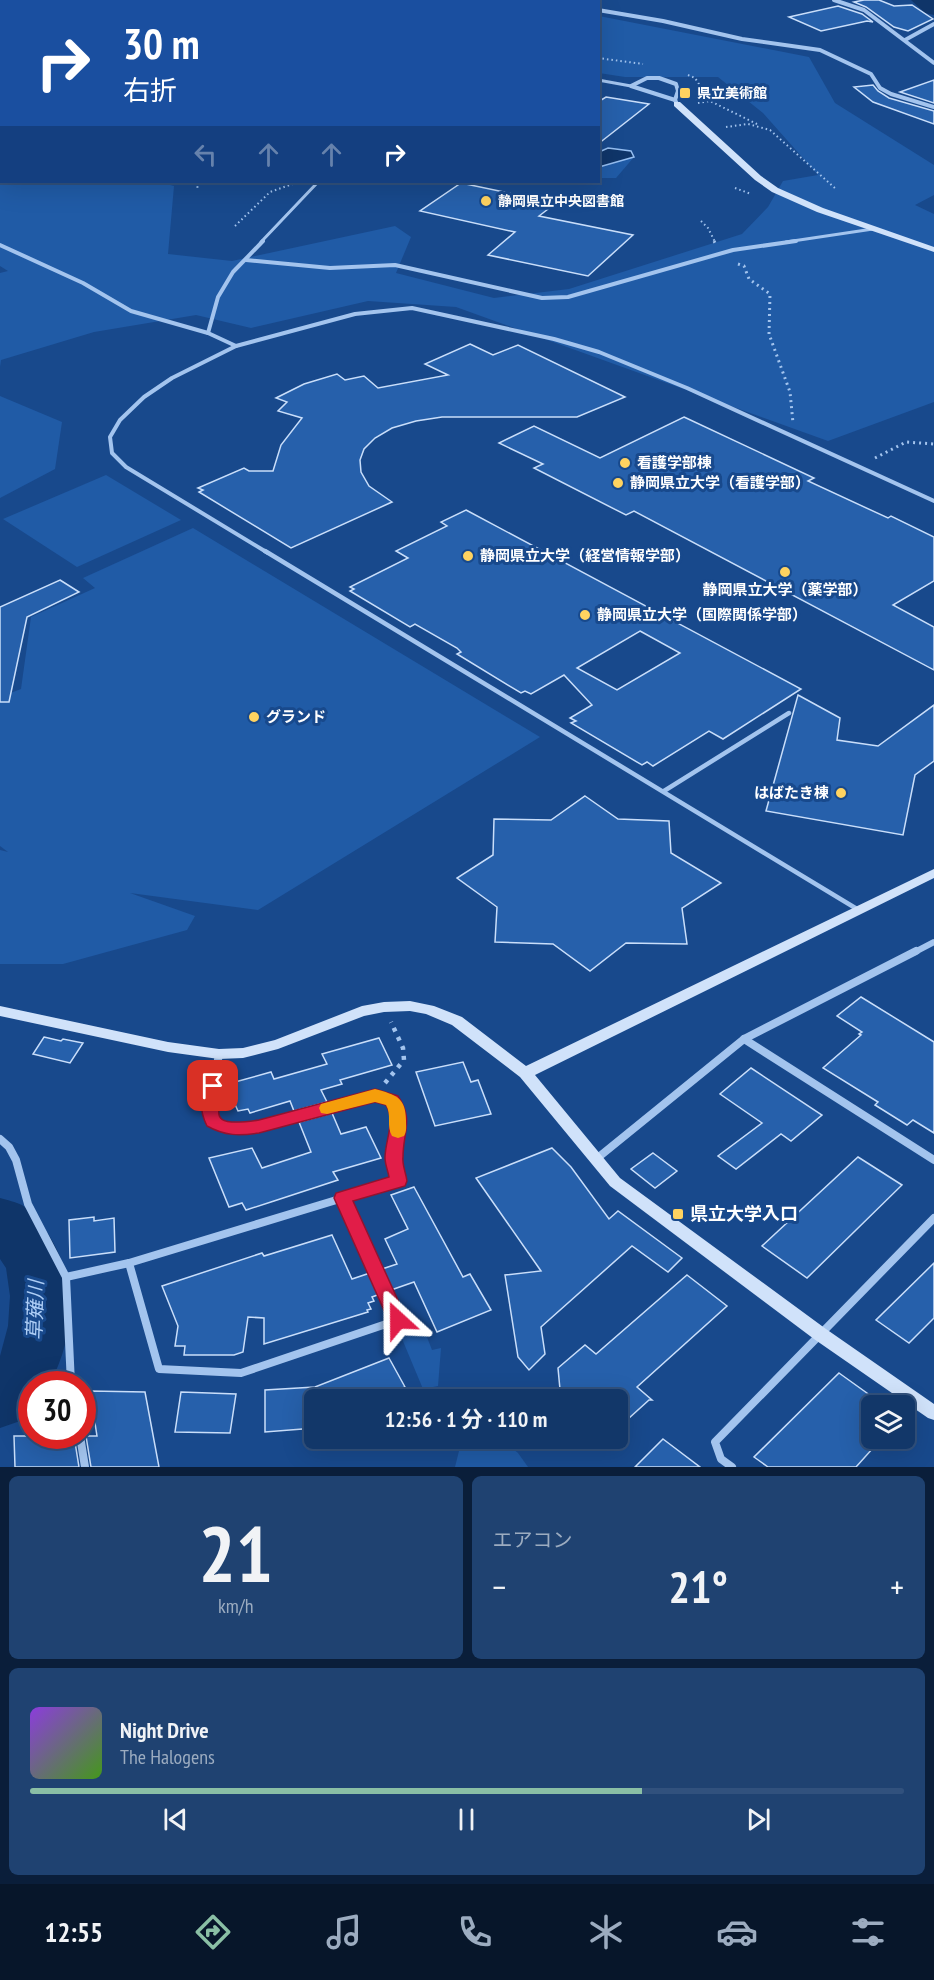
<!DOCTYPE html>
<html lang="ja">
<meta charset="utf-8">
<style>
:root{--surface:#123769;--page:#1f4271;--text:#f1f3f6;--muted:#9cacc0;--line:#31517d;--accent:#8abfa5}
body{margin:0;font-family:"PT Sans Narrow","Noto Sans JP",sans-serif;background:var(--page);color:var(--text);height:100vh;display:flex;flex-direction:column;font-size:22px;white-space:nowrap}
*{box-sizing:border-box;margin:0}
p{font-size:20px;color:var(--muted)}
.icon{flex:none;width:33px;height:33px;fill:none;stroke:currentColor;stroke-width:2;stroke-linecap:round;stroke-linejoin:round}
.map{position:relative;height:1467px;overflow:hidden}
.details{display:flex;flex-direction:column;gap:9px;padding:9px;background:#0a1e3a;flex:1}
.details>*{flex:none}
.top-card{position:absolute;left:0px;top:0px;width:600px;height:183px;box-shadow:0 6px 24px #0002,0 0 0 2px var(--line);background:#1a4fa0;color:#fff;overflow:hidden}
.tools{position:absolute;left:861px;top:1395px;display:grid;gap:12px}
.tools a{display:grid;place-items:center;width:54px;height:54px;border-radius:9px;background:var(--surface);box-shadow:0 6px 24px #0002,0 0 0 2px var(--line);font-size:30px}
.speed{position:absolute;left:18px;top:1371px;display:flex;gap:12px;font-size:30px;font-weight:700;text-align:center}
.speed>*{display:grid;place-content:center;width:78px;height:78px;border-radius:50%;background:var(--surface);box-shadow:0 6px 24px #0002,0 0 0 2px var(--line);line-height:1}
.speed .limit{border:9px solid #d22;background:#fff;color:#111}
.pin{position:absolute;display:grid;place-items:center;width:51px;height:51px;color:#fff;margin:-26px;border-radius:12px;box-shadow:0 3px 9px #0006}
.me{position:absolute;width:66px;margin:-33px;rotate:336deg;stroke-linejoin:round;filter:drop-shadow(0 0 4px #0008)}
.turn{display:flex;align-items:center;gap:21px;height:126px;padding:0 24px;font-size:27px}
.turn .icon{width:78px;height:78px;stroke-width:2.5}
.turn b{display:block;font-size:42px;line-height:51px}
.lanes{display:flex;align-items:center;height:57px;padding:0 24px;background:#0003;justify-content:center;gap:30px;direction:ltr}
.lanes .off{opacity:.35}
.big{font-size:45px;font-weight:700;line-height:1.1}
.details .card{flex:1;display:flex;flex-direction:column;justify-content:center;gap:9px;min-width:0;padding:0 21px;border-radius:9px;background:var(--page)}
.details .dial{align-items:center;gap:0}
.dial b{font-size:78px;line-height:1}
.song{display:flex;align-items:center;gap:18px}
.cover{width:72px;height:72px;border-radius:9px;background:linear-gradient(135deg,hsl(270 70% 55%),hsl(100 70% 35%))}
.played{height:6px;border-radius:3px;background:linear-gradient(90deg,var(--accent) 70%,var(--line) 70%)}
.keys{display:flex;justify-content:space-around;direction:ltr}
.heat{display:flex;justify-content:space-between;align-items:center;font-size:33px;direction:ltr}
.details .tiles{flex:1;display:grid;gap:9px;grid-template-columns:1fr 1fr}
.card:last-child{grid-column:span 2}
.trip{position:absolute;left:304px;top:1389px;width:324px;height:60px;border-radius:9px;background:var(--surface);box-shadow:0 6px 24px #0002,0 0 0 2px var(--line);font-weight:700;line-height:60px;text-align:center}
.tab-bar{display:flex;height:96px;justify-content:space-around;align-items:center;background:#07162a;color:var(--muted)}
.tab-bar .icon{width:42px;height:42px}
.tab-bar .active{color:var(--accent)}
.tab-bar b{font-size:27px;color:var(--text)}
.map>svg:first-child{display:block}
.green{fill:#205ba6}
.water{fill:#0f3569;stroke:#95bef1;stroke-width:1.5}
.lines{fill:none;stroke-linecap:round;stroke-linejoin:round}
.river{fill:#0f3569;fill-rule:evenodd}
.building{fill:#2660ab;stroke:#c9defa;stroke-width:1.5;fill-rule:evenodd}
.path-far2{stroke:#a3c4ee;stroke-width:2;stroke-dasharray:1.5 3;stroke-linecap:butt}
.path-far1{stroke:#a3c4ee;stroke-width:3;stroke-dasharray:2 4;stroke-linecap:butt}
.path{stroke:#a3c4ee;stroke-width:4.5;stroke-dasharray:4 6;stroke-linecap:butt}
.lane-far2{stroke:#a3c4ee;stroke-width:3}
.lane-far1{stroke:#a3c4ee;stroke-width:4}
.lane{stroke:#a3c4ee;stroke-width:4.5}
.street-far2{stroke:#a3c4ee;stroke-width:4}
.street-far1{stroke:#a3c4ee;stroke-width:6}
.street{stroke:#a3c4ee;stroke-width:8}
.secondary{fill:#d0e2fa;fill-rule:evenodd}
.route{fill:#e11d48;stroke:#92132f;stroke-width:1.5}
.slow{fill:#f59e0b}
.poi-dot{fill:#ffd360;stroke:#18498c;stroke-width:2}
.labels{text-anchor:middle;stroke-width:6;stroke-linejoin:round;paint-order:stroke}
.far-poi-label{font-size:14px;font-weight:bold;fill:#fff;stroke:#18498c;text-anchor:start}
.poi-label{font-size:15px;font-weight:bold;fill:#fff;stroke:#18498c;text-anchor:start}
.near-poi-label{font-size:18px;font-weight:bold;fill:#fff;stroke:#18498c;text-anchor:start}
.near-water-label{font-size:20px;font-style:italic;fill:#aecef6;stroke:#18498c}
</style>
<div class="map">
<svg width="934" height="1467" viewBox="0 0 934 1467">
<rect width="100%" height="100%" fill="#18498c"/>
<g class="green">
<path d="M 0,0 L 591,0 L 2,2 L 2,182 L 159,182 L 174,186 L 168,254 L 232,261 L 395,226 L 411,237 L 396,273 L 494,298 L 569,289 L 742,234 L 768,207 L 783,181 L 818,175 L 763,113 L 718,77 L 625,77 L 599,73 L 599,16 L 809,57 L 835,103 L 934,165 L 934,195 L 915,205 L 934,214 L 934,402 L 828,441 L 456,307 L 368,301 L 251,328 L 196,315 L 94,332 L 1,360 L 0,367 L 0,273 L 8,271 L 0,266 Z"/>
<path d="M 634,157 L 616,178 L 599,178 L 599,167 Z"/>
<path d="M 0,396 L 62,422 L 55,469 L 0,498 Z"/>
<path d="M 106,475 L 181,520 L 77,567 L 3,519 Z"/>
<path d="M 193,528 L 540,737 L 258,910 L 130,893 L 195,916 L 187,930 L 63,964 L 0,964 L 0,850 L 8,852 L 0,846 L 0,697 L 21,689 L 31,617 L 95,588 L 83,578 Z"/>
<path d="M 423,1327 L 432,1350 L 441,1348 L 438,1386 L 423,1389 L 400,1334 Z"/>
<path d="M 462,1439 L 501,1439 L 518,1453 L 528,1467 L 455,1467 Z"/>
</g>
<path class="water" d="M 608,148 L 631,151 L 634,157 L 599,167 L 599,152 Z"/>
<g class="lines">
<g class="river">
<path d="M 911,0 L 934,0 L 934,15 L 925,13 Z"/>
<path d="M 0,1198 C 7,1200 16,1202 22,1205 C 35,1214 47,1230 54,1244 C 79,1290 73,1338 50,1384 L 32,1384 L 32,1412 L 23,1420 L 0,1428 L 0,1356 L 8,1326 L 10,1296 L 6,1268 L 0,1259 Z"/>
</g>
</g>
<g class="building">
<path d="M 864,0 L 879,0 L 894,6 L 912,5 L 933,19 L 908,31 L 894,27 L 866,7 L 854,2 Z"/>
<path d="M 838,6 L 862,14 L 873,22 L 867,21 L 821,31 L 789,17 Z"/>
<path d="M 934,80 L 934,103 L 900,92 Z"/>
<path d="M 873,85 L 878,91 L 889,98 L 934,111 L 934,124 L 873,102 L 854,87 Z"/>
<path d="M 606,97 L 649,104 L 598,144 L 598,102 Z"/>
<path d="M 461,183 L 556,203 L 539,216 L 633,235 L 588,276 L 488,255 L 515,232 L 420,211 Z"/>
<path d="M 470,344 L 493,355 L 518,345 L 625,397 L 577,417 L 442,417 L 416,421 L 392,428 L 375,438 L 364,449 L 360,460 L 361,472 L 369,486 L 392,502 L 291,548 L 199,492 L 203,490 L 198,488 L 244,468 L 249,471 L 273,471 L 281,445 L 302,418 L 278,411 L 287,402 L 276,398 L 304,384 L 337,374 L 345,380 L 364,376 L 378,388 L 448,375 L 425,364 Z"/>
<path d="M 684,417 L 814,478 L 808,481 L 888,518 L 891,516 L 934,537 L 934,581 L 893,605 L 934,627 L 934,670 L 634,511 L 626,515 L 534,468 L 543,464 L 499,443 L 534,426 L 600,458 Z"/>
<path d="M 466,510 L 801,689 L 723,739 L 709,731 L 653,766 L 647,762 L 642,765 L 571,723 L 576,721 L 570,718 L 592,705 L 564,675 L 531,694 L 525,691 L 521,693 L 457,654 L 461,652 L 457,648 L 415,624 L 410,627 L 350,591 L 354,589 L 350,587 L 408,558 L 396,551 L 447,526 L 441,522 ZM 640,631 L 680,653 L 617,690 L 577,668 Z"/>
<path d="M 60,580 L 79,592 L 27,617 L 9,702 L 0,702 L 0,607 Z"/>
<path d="M 798,695 L 840,718 L 837,740 L 878,746 L 934,705 L 934,761 L 915,775 L 903,835 L 766,811 Z"/>
<path d="M 585,796 L 618,819 L 669,821 L 671,853 L 721,883 L 682,908 L 687,944 L 626,943 L 590,971 L 553,944 L 495,942 L 497,907 L 457,878 L 493,855 L 494,819 L 551,820 Z"/>
<path d="M 861,997 L 934,1042 L 934,1133 L 913,1120 L 907,1125 L 875,1105 L 878,1102 L 823,1068 L 861,1035 L 859,1034 L 862,1032 L 837,1016 Z"/>
<path d="M 44,1037 L 61,1041 L 63,1039 L 83,1043 L 70,1063 L 33,1054 Z"/>
<path d="M 379,1038 L 392,1065 L 340,1080 L 342,1084 L 321,1090 L 327,1102 L 294,1111 L 290,1101 L 250,1113 L 248,1109 L 238,1111 L 228,1089 L 237,1087 L 235,1082 L 271,1072 L 274,1079 L 327,1064 L 322,1054 Z"/>
<path d="M 463,1062 L 471,1082 L 478,1080 L 491,1114 L 435,1126 L 416,1072 Z"/>
<path d="M 751,1068 L 822,1115 L 791,1141 L 781,1134 L 736,1169 L 718,1156 L 762,1123 L 720,1094 Z"/>
<path d="M 332,1113 L 341,1134 L 366,1127 L 381,1158 L 333,1172 L 338,1180 L 274,1201 L 246,1210 L 242,1203 L 229,1207 L 209,1158 L 252,1148 L 262,1168 L 311,1152 L 299,1122 Z"/>
<path d="M 552,1148 L 571,1167 L 609,1219 L 618,1211 L 682,1258 L 668,1272 L 632,1246 L 541,1327 L 545,1354 L 529,1370 L 518,1357 L 505,1275 L 541,1271 L 476,1178 Z"/>
<path d="M 653,1153 L 677,1171 L 655,1188 L 631,1169 Z"/>
<path d="M 858,1157 L 902,1185 L 807,1278 L 762,1246 Z"/>
<path d="M 414,1187 L 463,1277 L 470,1274 L 491,1310 L 437,1332 L 414,1282 L 391,1290 L 382,1269 L 397,1264 L 385,1239 L 408,1229 L 391,1195 Z"/>
<path d="M 94,1217 L 94,1221 L 114,1218 L 115,1252 L 70,1258 L 69,1220 Z"/>
<path d="M 332,1235 L 352,1279 L 370,1273 L 380,1294 L 372,1297 L 374,1301 L 368,1303 L 371,1309 L 367,1310 L 368,1312 L 264,1344 L 264,1318 L 248,1317 L 243,1352 L 234,1355 L 184,1355 L 185,1346 L 175,1346 L 178,1326 L 162,1286 L 262,1253 L 264,1256 Z"/>
<path d="M 934,1263 L 934,1318 L 909,1343 L 876,1320 Z"/>
<path d="M 687,1275 L 727,1306 L 637,1387 L 652,1400 L 649,1400 L 618,1428 L 618,1400 L 561,1400 L 558,1368 L 585,1345 L 596,1354 Z"/>
<path d="M 389,1358 L 405,1387 L 399,1389 L 404,1400 L 315,1400 L 315,1428 L 265,1432 L 265,1390 L 315,1387 Z"/>
<path d="M 839,1373 L 885,1406 L 872,1406 L 872,1438 L 882,1438 L 856,1467 L 768,1467 L 754,1457 Z"/>
<path d="M 90,1391 L 145,1392 L 159,1467 L 91,1467 L 86,1436 L 97,1436 Z"/>
<path d="M 181,1392 L 236,1394 L 230,1433 L 175,1432 Z"/>
<path d="M 14,1436 L 74,1436 L 79,1467 L 15,1467 Z"/>
<path d="M 663,1439 L 700,1467 L 635,1467 Z"/>
</g>
<g class="lines">
<g class="path-far2">
<path d="M 598,58 L 643,64"/>
<path d="M 688,75 L 695,78 L 710,101"/>
<path d="M 698,103 L 710,101 L 759,125"/>
<path d="M 726,127 L 748,124 L 770,130 L 836,189"/>
<path d="M 196,182 L 198,189"/>
<path d="M 735,188 L 751,194"/>
<path d="M 701,221 L 708,228 L 715,242"/>
<path d="M 235,226 L 270,192 L 298,182"/>
</g>
<g class="path-far1">
<path d="M 714,241 L 715,243"/>
<path d="M 738,264 L 744,266 L 749,279 L 770,294 L 769,334 L 790,392 L 793,423"/>
<path d="M 875,458 L 906,442 L 934,444"/>
</g>
<path class="path" d="M 385,1083 L 404,1060 L 403,1048 L 391,1022"/>
<g class="lane-far2">
<path d="M 598,80 L 631,86"/>
<path d="M 261,242 L 318,182"/>
<path d="M 786,242 L 873,229"/>
</g>
<g class="lane-far1">
<path d="M 0,245 L 83,283 L 131,311 L 208,333 L 236,346"/>
<path d="M 246,260 L 330,268 L 395,265 L 542,298 L 568,297 L 733,250 L 796,241"/>
<path d="M 208,333 L 218,297 L 233,272 L 263,241"/>
<path d="M 268,553 L 126,467 L 112,453 L 110,437 L 120,420 L 144,397 L 172,378 L 236,346 L 355,314 L 412,308 L 554,339 L 599,352 L 687,388 L 934,501"/>
</g>
<g class="lane">
<path d="M 265,551 L 857,909"/>
<path d="M 664,791 L 789,713"/>
</g>
<g class="street-far2">
<path d="M 497,0 L 502,2"/>
<path d="M 834,0 L 864,10 L 934,63"/>
<path d="M 72,2 L 90,0"/>
<path d="M 598,10 L 663,21 L 742,39 L 820,50 L 871,74 L 880,88 L 891,94 L 934,107"/>
<path d="M 905,40 L 934,24"/>
<path d="M 647,78 L 659,78 L 676,84 L 678,91 L 675,100 L 631,86 Z"/>
<path d="M 675,100 L 677,104"/>
</g>
<path class="street-far1" d="M 913,953 L 934,942"/>
<g class="street">
<path d="M 744,1039 L 934,1160"/>
<path d="M 219,1054 L 209,1111 L 213,1121 C 228,1129 242,1129 259,1126 L 375,1096 L 392,1100 L 398,1114 L 394,1157 L 399,1181 L 343,1198"/>
<path d="M 0,1139 L 9,1147 L 16,1160 L 28,1204 L 66,1277 L 71,1384"/>
<path d="M 595,1160 L 744,1039 L 916,951"/>
<path d="M 343,1198 L 398,1320 L 241,1373 L 159,1369 L 129,1263 Z"/>
<path d="M 66,1277 L 129,1263"/>
<path d="M 80,1436 L 85,1467"/>
<path d="M 732,1467 L 721,1459 L 715,1442 L 934,1218"/>
</g>
<g class="secondary">
<path d="M 674,102 L 680,102 L 761,176 L 778,188 L 823,208 L 934,247 L 934,252 L 817,212 L 772,192 L 755,180 L 674,106 Z"/>
<path d="M 934,869 L 934,878 L 535,1075 L 620,1178 L 826,1329 L 934,1404 L 934,1420 L 928,1418 L 814,1339 L 610,1186 L 520,1077 L 452,1025 L 426,1014 L 410,1011 L 384,1012 L 364,1016 L 278,1049 L 243,1058 L 219,1059 L 168,1052 L 0,1016 L 0,1006 L 168,1042 L 219,1049 L 243,1048 L 275,1040 L 362,1006 L 384,1002 L 410,1001 L 434,1006 L 462,1017 L 526,1066 Z"/>
</g>
</g>
<path class="route" d="M 213,1080 L 219,1081 C 231,1103 193,1130 259,1120 L 375,1089 L 398,1096 C 414,1120 403,1132 403,1157 C 402,1165 406,1173 407,1181 L 405,1186 L 353,1201 L 407,1320 L 405,1326 L 398,1328 L 391,1326 L 334,1198 L 336,1193 L 389,1177 C 388,1171 385,1164 385,1158 C 385,1140 396,1121 386,1105 L 375,1102 L 259,1133 C 239,1136 225,1136 207,1126 C 200,1112 199,1096 207,1081 Z"/>
<path class="slow" d="M 375,1089 C 396,1095 406,1097 406,1121 C 406,1127 407,1131 404,1136 L 398,1138 L 392,1136 C 386,1126 392,1115 386,1105 L 375,1102 L 327,1114 L 321,1113 L 319,1108 L 321,1104 Z"/>
<g class="poi-dot">
<rect x="679" y="87" width="12" height="12" rx="3"/>
<circle cx="486" cy="201" r="6"/>
<circle cx="625" cy="463" r="6"/>
<circle cx="618" cy="483" r="6"/>
<circle cx="468" cy="556" r="6"/>
<circle cx="785" cy="572" r="6"/>
<circle cx="585" cy="615" r="6"/>
<circle cx="254" cy="717" r="6"/>
<circle cx="841" cy="793" r="6"/>
<rect x="672" y="1208" width="12" height="12" rx="3"/>
</g>
<g class="labels">
<g class="far-poi-label">
<text x="697" y="98">県立美術館</text>
<text x="498" y="206">静岡県立中央図書館</text>
</g>
<g class="poi-label">
<text x="637" y="468">看護学部棟</text>
<text x="630" y="488">静岡県立大学（看護学部）</text>
<text x="480" y="561">静岡県立大学（経営情報学部）</text>
<text x="785" y="595" text-anchor="middle">静岡県立大学（薬学部）</text>
<text x="597" y="620">静岡県立大学（国際関係学部）</text>
<text x="266" y="722">グランド</text>
<text x="829" y="798" text-anchor="end">はばたき棟</text>
</g>
<g class="near-poi-label">
<text x="690" y="1220">県立大学入口</text>
</g>
<g class="near-water-label">
<text transform="translate(35 1310) rotate(-88)" y="7">草薙川</text>
</g>
</g>
</svg>
<div class="tools">
<a><svg class="icon" aria-label="layers" viewBox="0 0 24 24"><path d="M12 4l9 5-9 5-9-5zM3 14l9 5 9-5"/></svg></a>
</div>
<div class="speed"><div class="limit">30</div></div>
<div class="pin" style="left:213px;top:1086px;background:#d93025"><svg class="icon" aria-label="arrive" viewBox="0 0 24 24"><path d="M6 21V4h12l-3 4 3 4H6"/></svg></div>
<svg class="me" style="left:398px;top:1320px" viewBox="-20 -20 40 40"><path d="M0-17L14 15 0 8-14 15z" fill="#e11d48" stroke="#fff" stroke-width="4"/></svg>
<div class="trip">12:56 · 1 分 · 110 m</div>
<div class="top-card">
<div class="turn"><svg class="icon" aria-label="right" viewBox="0 0 24 24"><path d="M7 20v-9h11M14 6l5 5-5 5"/></svg><div><b>30 m</b>右折</div></div>
<div class="lanes"><svg class="icon off" aria-label="left" viewBox="0 0 24 24"><path d="M17 20v-9H6M10 6l-5 5 5 5"/></svg><svg class="icon off" aria-label="ahead" viewBox="0 0 24 24"><path d="M12 20V5M6 11l6-6 6 6"/></svg><svg class="icon off" aria-label="ahead" viewBox="0 0 24 24"><path d="M12 20V5M6 11l6-6 6 6"/></svg><svg class="icon" aria-label="right" viewBox="0 0 24 24"><path d="M7 20v-9h11M14 6l5 5-5 5"/></svg></div>
</div>
</div>
<section class="details">
<div class="tiles">
<div class="card dial"><b>21</b><p>km/h</p></div>
<div class="card"><p>エアコン</p>
<div class="heat"><a>−</a><b class="big">21°</b><a>+</a></div>
</div>
<div class="card">
<div class="song"><i class="cover"></i><div><b>Night Drive</b><p>The Halogens</p></div></div>
<div class="played"></div>
<div class="keys"><svg class="icon" aria-label="previous" viewBox="0 0 24 24"><path d="M18 5L8 12l10 7zM5 5v14"/></svg><svg class="icon" aria-label="pause" viewBox="0 0 24 24"><path d="M8 5v14M16 5v14"/></svg><svg class="icon" aria-label="next" viewBox="0 0 24 24"><path d="M6 5l10 7-10 7zM19 5v14"/></svg></div>
</div>
</div>
</section>
<nav class="tab-bar">
<b>12:55</b>
<svg class="icon active" aria-label="directions" viewBox="0 0 24 24"><path d="M12 3l9 9-9 9-9-9zM9 14v-3h6M13 9l2 2-2 2"/></svg>
<svg class="icon" aria-label="music" viewBox="0 0 24 24"><path d="M9 18V5l10-2v13"/><circle cx="6" cy="18" r="3"/><circle cx="16" cy="16" r="3"/></svg>
<svg class="icon" aria-label="phone" viewBox="0 0 24 24"><path d="M5 4h4l2 5-3 2q2 4 5 5l2-3 5 2v4C11 20 4 13 5 4z"/></svg>
<svg class="icon" aria-label="climate" viewBox="0 0 24 24"><path d="M12 3v18M4 7l16 10M4 17L20 7"/></svg>
<svg class="icon" aria-label="car" viewBox="0 0 24 24"><path d="M5 17H2v-5l4-1 3-4h7l3 4 3 1v5h-3M9 17h6M6 11h13"/><circle cx="7" cy="17" r="2"/><circle cx="17" cy="17" r="2"/></svg>
<svg class="icon" aria-label="filters" viewBox="0 0 24 24"><path d="M4 7h16M4 17h16"/><circle cx="9" cy="7" r="2"/><circle cx="15" cy="17" r="2"/></svg>
</nav>
